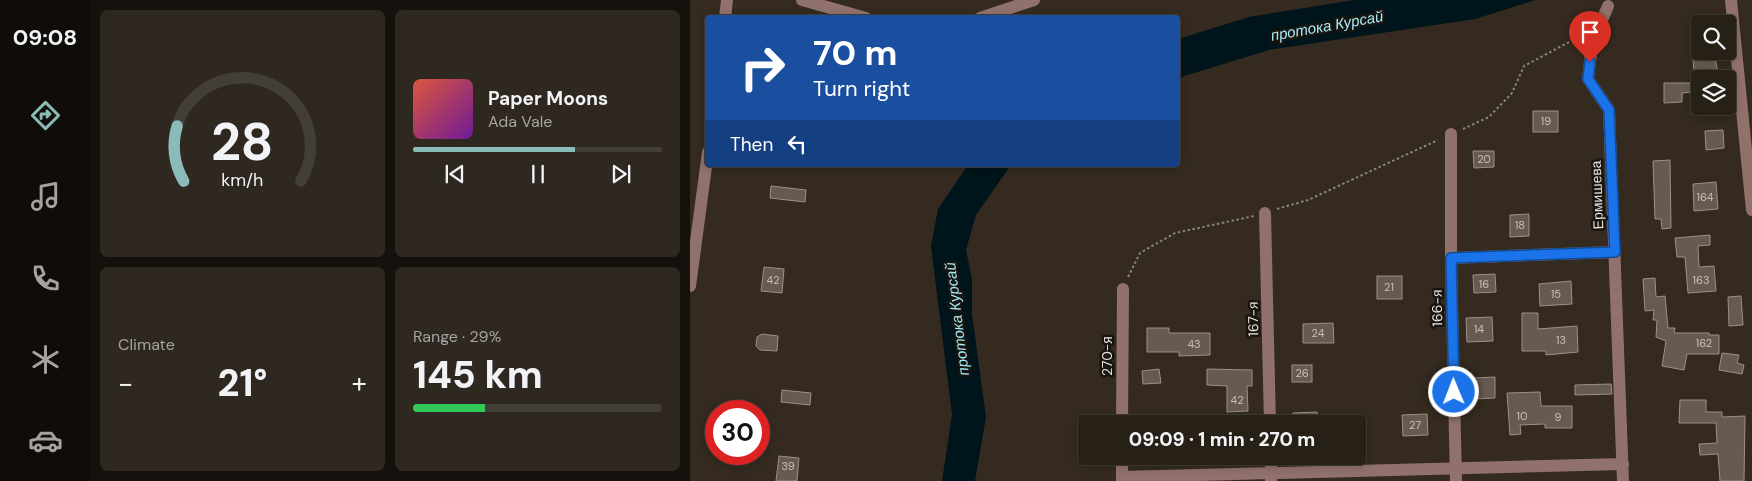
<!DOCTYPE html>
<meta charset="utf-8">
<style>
:root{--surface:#272017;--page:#2f2820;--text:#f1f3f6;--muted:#a4a3a1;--line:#433e36;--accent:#8bbbb9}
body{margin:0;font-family:"DM Sans",sans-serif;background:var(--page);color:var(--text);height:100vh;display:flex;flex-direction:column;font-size:19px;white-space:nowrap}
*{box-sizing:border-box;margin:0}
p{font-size:16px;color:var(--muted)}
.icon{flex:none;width:28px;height:28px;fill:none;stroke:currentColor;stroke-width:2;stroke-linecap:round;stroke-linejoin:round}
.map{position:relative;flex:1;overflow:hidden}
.details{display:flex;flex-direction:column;gap:10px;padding:10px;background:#15120d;width:600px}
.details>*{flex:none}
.guide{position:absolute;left:15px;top:15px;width:475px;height:152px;border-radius:5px;box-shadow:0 2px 8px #0003,0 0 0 1px var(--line);background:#1a4fa0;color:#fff;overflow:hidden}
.fabs{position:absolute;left:1001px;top:15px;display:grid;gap:10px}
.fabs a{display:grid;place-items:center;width:45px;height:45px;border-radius:5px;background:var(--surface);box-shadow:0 2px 8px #0003,0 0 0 1px var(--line);font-size:25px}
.speed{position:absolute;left:15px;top:400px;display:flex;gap:10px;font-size:25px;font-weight:700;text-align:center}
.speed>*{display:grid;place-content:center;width:65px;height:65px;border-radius:50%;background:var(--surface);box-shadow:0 2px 8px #0003,0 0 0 1px var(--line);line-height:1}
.speed .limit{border:8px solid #d22;background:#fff;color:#111}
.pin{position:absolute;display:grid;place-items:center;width:42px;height:42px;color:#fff;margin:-51px -21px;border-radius:50% 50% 50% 0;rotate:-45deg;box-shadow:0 0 5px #0007}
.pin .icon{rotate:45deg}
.me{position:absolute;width:55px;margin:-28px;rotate:359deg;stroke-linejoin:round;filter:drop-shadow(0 0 4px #0008)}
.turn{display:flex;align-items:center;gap:18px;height:105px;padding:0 25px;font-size:22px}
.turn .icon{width:65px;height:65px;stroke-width:2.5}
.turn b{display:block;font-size:35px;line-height:42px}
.then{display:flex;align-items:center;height:48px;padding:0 25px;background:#0003;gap:10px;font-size:19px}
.big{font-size:38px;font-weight:800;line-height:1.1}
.details .card{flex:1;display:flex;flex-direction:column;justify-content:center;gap:8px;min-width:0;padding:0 18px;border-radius:8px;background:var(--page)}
.details .dial{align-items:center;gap:0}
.dial svg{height:130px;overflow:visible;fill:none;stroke:var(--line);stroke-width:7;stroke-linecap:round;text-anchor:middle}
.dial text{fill:var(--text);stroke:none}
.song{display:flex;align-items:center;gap:15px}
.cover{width:60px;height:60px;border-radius:8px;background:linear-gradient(135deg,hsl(10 70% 55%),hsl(280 70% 35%))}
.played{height:5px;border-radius:2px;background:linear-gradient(90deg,var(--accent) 65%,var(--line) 65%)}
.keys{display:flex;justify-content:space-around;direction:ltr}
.heat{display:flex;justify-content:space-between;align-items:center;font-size:28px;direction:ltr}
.charge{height:8px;border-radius:4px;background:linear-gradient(90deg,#34c759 29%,var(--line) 0)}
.details .tiles{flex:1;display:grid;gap:10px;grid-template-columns:repeat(2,1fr)}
.trip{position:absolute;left:388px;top:415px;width:288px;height:50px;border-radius:5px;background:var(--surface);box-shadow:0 2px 8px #0003,0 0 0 1px var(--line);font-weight:800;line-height:50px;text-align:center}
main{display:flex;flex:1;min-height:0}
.menu{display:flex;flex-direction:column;width:90px;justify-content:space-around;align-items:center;background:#100d09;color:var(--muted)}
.menu .icon{width:35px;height:35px}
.menu .active{color:var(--accent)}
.menu b{font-size:22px;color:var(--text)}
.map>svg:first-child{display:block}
.water{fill:#00151b}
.building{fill:#675b50;stroke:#9d9084}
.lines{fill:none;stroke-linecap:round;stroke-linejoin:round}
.path{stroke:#8c847b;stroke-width:2;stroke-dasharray:2.5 2.5;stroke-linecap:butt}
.minor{stroke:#91716b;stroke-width:12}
.route-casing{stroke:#114b97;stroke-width:12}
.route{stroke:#1a73e8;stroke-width:9}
.labels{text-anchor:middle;stroke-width:5;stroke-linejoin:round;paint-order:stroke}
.number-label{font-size:11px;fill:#c8c0b8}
.street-label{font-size:14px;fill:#e8e2da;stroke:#18140f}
.water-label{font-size:15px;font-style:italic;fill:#a4ebfa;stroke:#18140f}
</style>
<main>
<nav class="menu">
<b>09:08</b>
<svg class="icon active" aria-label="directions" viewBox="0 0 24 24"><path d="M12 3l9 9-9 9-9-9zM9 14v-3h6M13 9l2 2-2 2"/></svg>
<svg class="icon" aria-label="music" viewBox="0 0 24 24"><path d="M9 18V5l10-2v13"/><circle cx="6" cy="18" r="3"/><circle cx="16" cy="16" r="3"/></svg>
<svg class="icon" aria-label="phone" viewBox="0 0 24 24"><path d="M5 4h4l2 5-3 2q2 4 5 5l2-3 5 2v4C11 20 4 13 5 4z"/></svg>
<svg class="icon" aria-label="climate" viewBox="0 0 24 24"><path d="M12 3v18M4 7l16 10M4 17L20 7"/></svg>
<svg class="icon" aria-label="car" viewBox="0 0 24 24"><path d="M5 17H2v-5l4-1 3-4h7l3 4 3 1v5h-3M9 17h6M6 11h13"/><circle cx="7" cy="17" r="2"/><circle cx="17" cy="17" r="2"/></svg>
</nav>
<section class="details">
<div class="tiles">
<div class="card dial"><svg viewBox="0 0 100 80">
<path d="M14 69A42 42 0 1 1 86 69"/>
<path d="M14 69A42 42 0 0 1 10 35" stroke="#8bbbb9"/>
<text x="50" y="56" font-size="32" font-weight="700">28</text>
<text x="50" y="72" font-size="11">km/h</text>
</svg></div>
<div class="card">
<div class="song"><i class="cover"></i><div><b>Paper Moons</b><p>Ada Vale</p></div></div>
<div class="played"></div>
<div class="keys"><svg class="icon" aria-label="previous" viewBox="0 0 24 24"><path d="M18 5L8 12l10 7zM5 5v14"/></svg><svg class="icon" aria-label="pause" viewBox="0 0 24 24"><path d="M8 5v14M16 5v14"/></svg><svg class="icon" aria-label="next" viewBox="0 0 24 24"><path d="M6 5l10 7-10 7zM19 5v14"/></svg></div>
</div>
<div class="card"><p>Climate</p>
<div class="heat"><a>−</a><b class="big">21°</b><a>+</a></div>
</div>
<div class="card"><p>Range · 29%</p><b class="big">145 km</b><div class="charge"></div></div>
</div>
</section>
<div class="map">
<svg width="1062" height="481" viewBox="0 0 1062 481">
<rect width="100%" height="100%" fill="#342a1f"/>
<g class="water">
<path d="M 664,0 L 846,0 L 785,19 L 579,50 L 488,78 L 488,39 L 559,17 Z"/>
<path d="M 278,165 L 321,165 L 286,215 L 276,250 L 282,279 L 282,314 L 296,417 L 285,481 L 252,481 L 262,415 L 241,246 L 248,209 Z"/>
</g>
<g class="building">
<path d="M 1002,51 L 1024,51 L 1029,79 L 1005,79 Z"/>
<path d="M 974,83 L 1010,83 L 1010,91 L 992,93 L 992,102 L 974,103 Z"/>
<rect x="843" y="111" width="25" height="21"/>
<path d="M 1033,130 L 1034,148 L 1016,150 L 1015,131 Z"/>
<path d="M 783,151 L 804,151 L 804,167 L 784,168 Z"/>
<path d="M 980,160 L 981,228 L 972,229 L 971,219 L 965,219 L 963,161 Z"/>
<path d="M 1026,182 L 1028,209 L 1004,211 L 1003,184 Z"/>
<path d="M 81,186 L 116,190 L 115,202 L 80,198 Z"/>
<path d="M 839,214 L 839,236 L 820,237 L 820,215 Z"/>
<path d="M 1020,235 L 1020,245 L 1008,246 L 1009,267 L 1024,266 L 1026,291 L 998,293 L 995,257 L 987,257 L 985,238 Z"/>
<path d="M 74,267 L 94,269 L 92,293 L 71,291 Z"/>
<path d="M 805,274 L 806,292 L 784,293 L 783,275 Z"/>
<rect x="687" y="276" width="25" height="23"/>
<path d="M 965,278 L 966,297 L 975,296 L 978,328 L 985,328 L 984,333 L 1019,333 L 1019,335 L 1029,335 L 1029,354 L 997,354 L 994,370 L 972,366 L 976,341 L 966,337 L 967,320 L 963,320 L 964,310 L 955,311 L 953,279 Z"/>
<path d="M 881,281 L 882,304 L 850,306 L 849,284 Z"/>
<path d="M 1051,296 L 1053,325 L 1039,326 L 1038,297 Z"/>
<path d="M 832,313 L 848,313 L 848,329 L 887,326 L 888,352 L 856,355 L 856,351 L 832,351 Z"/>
<path d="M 802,317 L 803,341 L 777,342 L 776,318 Z"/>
<path d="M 643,323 L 644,343 L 613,343 L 613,324 Z"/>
<path d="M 457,328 L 479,328 L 479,333 L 520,333 L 520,355 L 489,356 L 489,352 L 457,352 Z"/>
<path d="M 72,334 L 88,336 L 87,351 L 70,350 L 66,346 L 67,337 Z"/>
<path d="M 1032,353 L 1049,355 L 1047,363 L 1054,365 L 1052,374 L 1029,370 Z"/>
<rect x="602" y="365" width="20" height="17"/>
<path d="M 469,369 L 471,383 L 453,384 L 452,371 Z"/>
<path d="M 517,369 L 562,370 L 562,386 L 557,386 L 558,411 L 537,412 L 537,386 L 517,385 Z"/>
<path d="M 805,377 L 805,398 L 784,399 L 783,378 Z"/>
<path d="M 921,384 L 922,394 L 885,395 L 885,385 Z"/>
<path d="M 92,390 L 121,393 L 120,405 L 91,402 Z"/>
<path d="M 850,392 L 851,406 L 882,406 L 882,428 L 855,428 L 855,424 L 830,425 L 831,434 L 820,435 L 817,393 Z"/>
<path d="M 990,400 L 1016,400 L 1016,412 L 1032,412 L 1032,417 L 1055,416 L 1054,481 L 1030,481 L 1028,454 L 1010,455 L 1009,444 L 1027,443 L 1026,423 L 989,423 Z"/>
<path d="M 627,412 L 628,424 L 604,424 L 603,413 Z"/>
<path d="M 737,414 L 738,435 L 713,436 L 712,415 Z"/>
<path d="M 89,456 L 109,458 L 107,481 L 86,481 Z"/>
</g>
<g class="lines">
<g class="path">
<path d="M 773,129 L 799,117 L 822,93 L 834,66 L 881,41 L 894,29"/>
<path d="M 587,209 L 618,200 L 748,140"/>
<path d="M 438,277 L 450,253 L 485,233 L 564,216"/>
</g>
<g class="minor">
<path d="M 112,0 L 176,18"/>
<path d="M 1041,0 L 1062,210"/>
<path d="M 918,6 L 902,44 L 898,79 L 919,110 L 933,481"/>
<path d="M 35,18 L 37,0"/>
<path d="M 290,18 L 344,0"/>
<path d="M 761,134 L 761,258 L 766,481"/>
<path d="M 575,213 L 580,424"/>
<path d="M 761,258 L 925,252"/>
<path d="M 0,286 L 18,152"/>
<path d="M 432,424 L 433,289"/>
<path d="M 581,456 L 581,481"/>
<path d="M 432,477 L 933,464"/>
<path d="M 432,481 L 432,456"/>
</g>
</g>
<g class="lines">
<g class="route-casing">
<path id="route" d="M 764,392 L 761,258 L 925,252 L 919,110 L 898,79 L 900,62"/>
</g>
<use href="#route" class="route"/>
</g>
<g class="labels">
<g class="number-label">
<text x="856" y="125">19</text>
<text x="794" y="163">20</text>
<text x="1015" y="201">164</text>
<text x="830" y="229">18</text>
<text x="83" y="284">42</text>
<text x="1011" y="284">163</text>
<text x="794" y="288">16</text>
<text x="699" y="291">21</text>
<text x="866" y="298">15</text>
<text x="789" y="333">14</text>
<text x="628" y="337">24</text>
<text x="871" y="344">13</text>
<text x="1014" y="347">162</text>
<text x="504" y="348">43</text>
<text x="612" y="377">26</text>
<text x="547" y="404">42</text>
<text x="832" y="420">10</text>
<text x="868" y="421">9</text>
<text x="725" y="429">27</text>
<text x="98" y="470">39</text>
</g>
<g class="street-label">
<text transform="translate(907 195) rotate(-92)" y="5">Ермишева</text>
<text transform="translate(747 308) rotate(-91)" y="5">166-я</text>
<text transform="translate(563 319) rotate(-91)" y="5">167-я</text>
<text transform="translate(417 356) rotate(-90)" y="5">270-я</text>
</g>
<g class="water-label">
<text transform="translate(637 26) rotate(-10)" y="5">протока Курсай</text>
<text transform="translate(267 319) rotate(-97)" y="5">протока Курсай</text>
</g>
</g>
</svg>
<div class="fabs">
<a><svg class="icon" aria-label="search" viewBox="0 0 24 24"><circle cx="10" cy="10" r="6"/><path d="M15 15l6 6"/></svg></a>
<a><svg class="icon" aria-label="layers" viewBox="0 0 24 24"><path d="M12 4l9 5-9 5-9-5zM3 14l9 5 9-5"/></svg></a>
</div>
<div class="speed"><div class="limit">30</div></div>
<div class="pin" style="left:900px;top:62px;background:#d93025"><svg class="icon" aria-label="arrive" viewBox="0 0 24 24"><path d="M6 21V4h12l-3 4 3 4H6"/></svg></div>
<svg class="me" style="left:764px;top:392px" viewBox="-20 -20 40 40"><circle r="17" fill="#1a73e8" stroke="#fff" stroke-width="3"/><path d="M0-11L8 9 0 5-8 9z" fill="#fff"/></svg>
<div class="trip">09:09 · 1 min · 270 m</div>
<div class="guide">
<div class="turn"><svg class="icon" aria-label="right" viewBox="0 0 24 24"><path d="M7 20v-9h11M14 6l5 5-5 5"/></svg><div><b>70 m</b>Turn right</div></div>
<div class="then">Then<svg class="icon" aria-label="left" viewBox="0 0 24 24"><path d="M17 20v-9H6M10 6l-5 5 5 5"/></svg></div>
</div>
</div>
</main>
